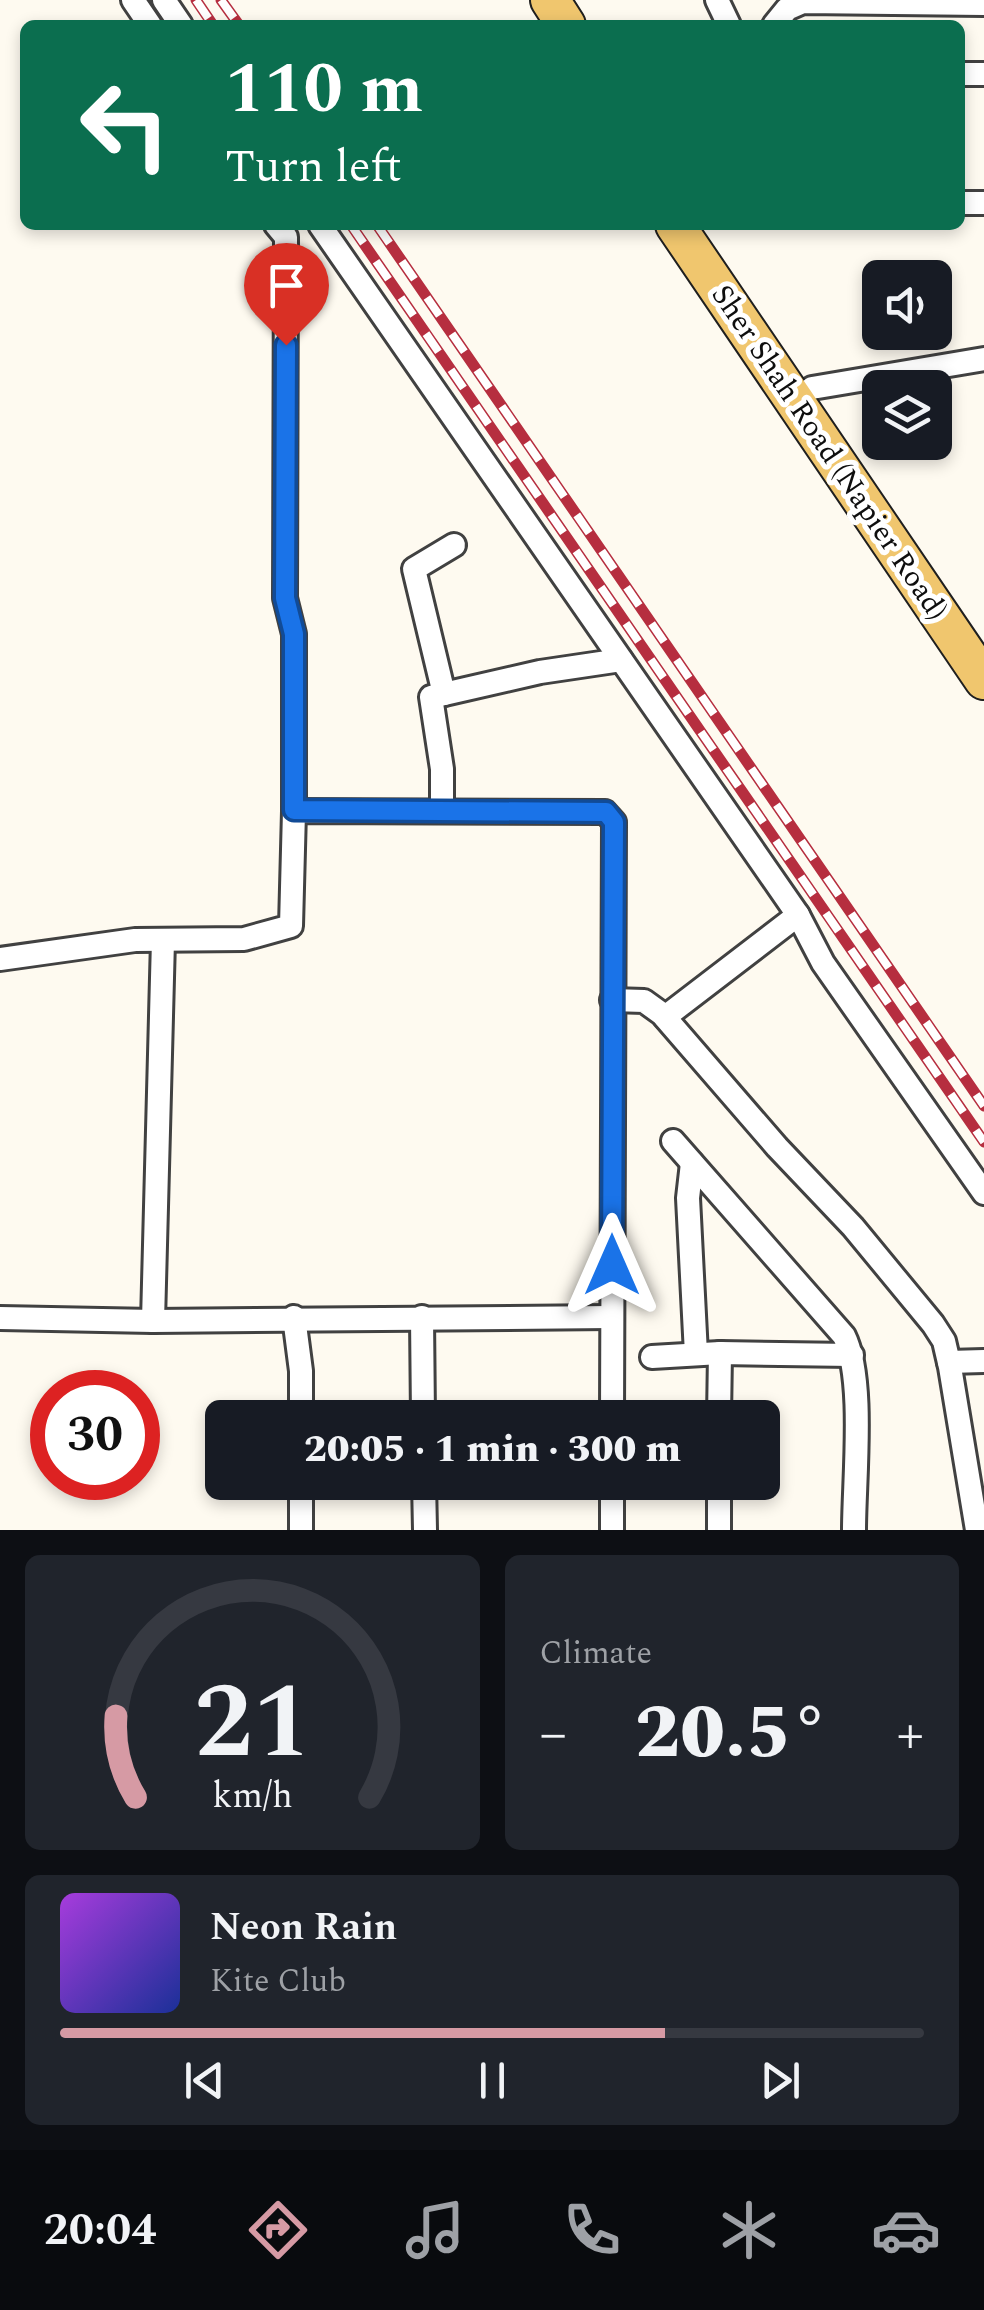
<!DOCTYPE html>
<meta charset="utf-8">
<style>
:root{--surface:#171b24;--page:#20242c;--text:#f1f3f6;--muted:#9ea1a6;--line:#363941;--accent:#d69aa4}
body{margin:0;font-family:Spectral,serif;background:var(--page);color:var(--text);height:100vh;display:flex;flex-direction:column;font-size:38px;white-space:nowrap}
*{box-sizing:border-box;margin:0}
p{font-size:32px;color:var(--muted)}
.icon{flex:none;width:55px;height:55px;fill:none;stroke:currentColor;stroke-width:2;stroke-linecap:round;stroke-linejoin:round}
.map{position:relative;height:1530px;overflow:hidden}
.panel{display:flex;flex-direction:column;gap:25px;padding:25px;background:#0d0f14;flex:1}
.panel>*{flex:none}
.hud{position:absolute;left:20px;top:20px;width:945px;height:210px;border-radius:15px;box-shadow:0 5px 15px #0003;background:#0b6e4f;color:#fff;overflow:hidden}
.controls{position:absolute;left:862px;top:260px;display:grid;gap:20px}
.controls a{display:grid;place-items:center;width:90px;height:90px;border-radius:15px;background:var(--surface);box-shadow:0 5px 15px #0003;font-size:50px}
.speed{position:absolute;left:30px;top:1370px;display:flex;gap:20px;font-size:50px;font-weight:700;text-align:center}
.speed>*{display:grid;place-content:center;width:130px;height:130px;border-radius:50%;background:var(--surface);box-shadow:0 5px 15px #0003;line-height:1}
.speed .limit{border:15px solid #d22;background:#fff;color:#111}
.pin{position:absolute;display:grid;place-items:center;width:85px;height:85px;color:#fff;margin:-102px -42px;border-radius:50% 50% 50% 0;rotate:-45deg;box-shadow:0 0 10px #0007}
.pin .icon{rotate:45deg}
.me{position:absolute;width:110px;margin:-55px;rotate:0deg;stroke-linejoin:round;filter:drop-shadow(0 0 8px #0008)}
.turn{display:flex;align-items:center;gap:35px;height:210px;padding:0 40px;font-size:45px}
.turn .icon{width:130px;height:130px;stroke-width:2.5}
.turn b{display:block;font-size:70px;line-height:85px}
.big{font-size:75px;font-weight:800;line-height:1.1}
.panel .tile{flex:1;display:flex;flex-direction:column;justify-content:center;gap:15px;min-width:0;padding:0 35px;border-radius:15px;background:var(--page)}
.panel .dial{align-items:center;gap:0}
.dial svg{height:260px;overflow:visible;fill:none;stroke:var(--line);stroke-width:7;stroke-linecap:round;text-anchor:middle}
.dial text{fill:var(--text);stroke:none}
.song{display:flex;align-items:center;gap:30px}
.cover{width:120px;height:120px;border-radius:15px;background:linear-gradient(135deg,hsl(280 70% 55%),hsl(230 70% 35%))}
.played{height:10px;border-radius:5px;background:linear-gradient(90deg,var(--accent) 70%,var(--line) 70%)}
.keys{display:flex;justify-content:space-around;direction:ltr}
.heat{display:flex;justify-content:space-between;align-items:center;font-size:55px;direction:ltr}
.panel .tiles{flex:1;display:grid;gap:25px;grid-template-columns:1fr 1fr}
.tile:last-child{grid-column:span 2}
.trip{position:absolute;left:205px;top:1400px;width:575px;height:100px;border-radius:15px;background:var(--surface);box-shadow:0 5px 15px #0003;font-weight:800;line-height:100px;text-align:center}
.tab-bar{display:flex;height:160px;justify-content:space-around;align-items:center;background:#090b0e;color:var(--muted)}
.tab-bar .icon{width:70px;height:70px}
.tab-bar .on{color:var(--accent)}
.tab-bar b{font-size:45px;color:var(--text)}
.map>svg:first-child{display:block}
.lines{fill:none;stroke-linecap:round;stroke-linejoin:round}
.minor-casing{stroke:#414141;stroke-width:28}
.primary-casing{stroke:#1f1f1f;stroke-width:42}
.minor{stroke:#fff;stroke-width:22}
.primary{stroke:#f0c66e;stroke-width:38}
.rail-casing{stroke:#b62e3f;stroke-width:11}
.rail{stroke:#fff;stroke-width:8;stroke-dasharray:22;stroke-linecap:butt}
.route-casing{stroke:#114b97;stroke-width:25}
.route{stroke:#1a73e8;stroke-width:18}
.labels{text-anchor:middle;stroke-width:10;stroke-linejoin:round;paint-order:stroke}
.street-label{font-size:30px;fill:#0e0e0e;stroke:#fff}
</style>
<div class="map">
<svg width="984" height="1530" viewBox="0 0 984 1530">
<rect width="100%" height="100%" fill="#fefaf0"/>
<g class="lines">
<g class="minor-casing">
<g id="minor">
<path d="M 133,0 L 150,25"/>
<path d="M 164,0 L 181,25"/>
<path d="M 717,0 L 729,25"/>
<path d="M 774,25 L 787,9 L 803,2 L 984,4"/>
<path d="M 960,74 L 984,74"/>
<path d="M 960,203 L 984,203"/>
<path d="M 276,225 L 286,237 L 285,598 L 294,634 L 294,811"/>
<path d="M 320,225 L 798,915 L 823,963 L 984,1193"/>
<path d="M 812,388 L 984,359"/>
<path d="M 444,694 L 414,569 L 454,545"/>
<path d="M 442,811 L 442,769 L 431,697 L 540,672 L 621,660"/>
<path d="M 0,959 L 135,940 L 244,939 L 291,926 L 294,811 L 605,812 L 614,822 L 612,1418"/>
<path d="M 612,1000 L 644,1001 L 662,1014 L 777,1147 L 853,1227 L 933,1324 L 944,1341 L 950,1367 L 977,1530"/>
<path d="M 665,1017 L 798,915"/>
<path d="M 673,1141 L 844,1336 C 865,1378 854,1479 854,1530"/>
<path d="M 692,1163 L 688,1198 L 696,1354"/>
<path d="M 294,1317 L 301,1371 L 301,1418"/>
<path d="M 422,1317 L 423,1418"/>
<path d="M 0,1318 L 153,1321 L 611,1317"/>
<path d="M 153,1321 L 163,940"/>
<path d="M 652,1357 L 720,1353 L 852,1355"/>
<path d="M 949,1362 L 984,1361"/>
<path d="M 719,1418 L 720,1353"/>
<path d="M 301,1482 L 301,1530"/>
<path d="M 424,1482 L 425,1530"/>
<path d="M 612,1482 L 612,1530"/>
<path d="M 719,1530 L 719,1482"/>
</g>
</g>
<g class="primary-casing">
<g id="primary">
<path d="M 550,0 L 566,25"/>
<path d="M 675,225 L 984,680"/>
</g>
</g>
<use href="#minor" class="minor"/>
<use href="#primary" class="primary"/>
<g class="rail-casing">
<g id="rail">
<path d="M 196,0 L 213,25"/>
<path d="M 221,0 L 239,25"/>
<path d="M 351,225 L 984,1142"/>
<path d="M 377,225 L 984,1106"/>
</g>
</g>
<use href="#rail" class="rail"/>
</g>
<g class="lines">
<g class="route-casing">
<path id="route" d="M 286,345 L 285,598 L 294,634 L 294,810 L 606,812 L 614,822 L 612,1265"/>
</g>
<use href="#route" class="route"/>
</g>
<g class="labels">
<g class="street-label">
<text transform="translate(830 452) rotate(56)" y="10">Sher Shah Road (Napier Road)</text>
</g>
</g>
</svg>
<div class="controls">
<a><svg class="icon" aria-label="sound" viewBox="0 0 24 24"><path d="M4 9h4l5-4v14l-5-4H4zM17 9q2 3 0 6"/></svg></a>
<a><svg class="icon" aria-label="layers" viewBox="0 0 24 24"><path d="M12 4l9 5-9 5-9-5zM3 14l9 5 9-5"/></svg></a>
</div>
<div class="speed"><div class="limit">30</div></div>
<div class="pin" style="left:286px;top:345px;background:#d93025"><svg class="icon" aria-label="arrive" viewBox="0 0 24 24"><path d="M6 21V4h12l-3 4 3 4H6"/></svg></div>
<svg class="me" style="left:612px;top:1265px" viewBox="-20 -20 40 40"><path d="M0-17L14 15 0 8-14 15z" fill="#1a73e8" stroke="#fff" stroke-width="4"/></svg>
<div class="trip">20:05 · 1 min · 300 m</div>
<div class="hud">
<div class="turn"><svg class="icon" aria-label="left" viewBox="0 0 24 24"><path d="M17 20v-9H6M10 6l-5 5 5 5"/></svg><div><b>110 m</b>Turn left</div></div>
</div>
</div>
<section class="panel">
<div class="tiles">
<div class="tile dial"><svg viewBox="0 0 100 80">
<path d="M14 69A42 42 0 1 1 86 69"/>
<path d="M14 69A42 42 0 0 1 8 44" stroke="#d69aa4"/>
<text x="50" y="56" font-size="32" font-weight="700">21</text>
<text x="50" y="72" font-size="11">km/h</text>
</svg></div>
<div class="tile"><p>Climate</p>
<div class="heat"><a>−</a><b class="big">20.5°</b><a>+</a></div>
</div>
<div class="tile">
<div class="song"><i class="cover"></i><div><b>Neon Rain</b><p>Kite Club</p></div></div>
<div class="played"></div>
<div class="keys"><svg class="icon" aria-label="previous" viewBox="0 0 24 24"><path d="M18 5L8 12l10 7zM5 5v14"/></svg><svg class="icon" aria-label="pause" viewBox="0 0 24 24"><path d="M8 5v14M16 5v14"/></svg><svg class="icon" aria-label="next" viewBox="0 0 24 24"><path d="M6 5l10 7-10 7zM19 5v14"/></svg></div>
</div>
</div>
</section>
<nav class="tab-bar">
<b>20:04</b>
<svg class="icon on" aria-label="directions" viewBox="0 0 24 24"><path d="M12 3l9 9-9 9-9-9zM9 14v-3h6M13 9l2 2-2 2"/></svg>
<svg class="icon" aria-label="music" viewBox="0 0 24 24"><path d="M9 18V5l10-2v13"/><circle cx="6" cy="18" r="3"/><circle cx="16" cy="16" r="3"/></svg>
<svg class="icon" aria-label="phone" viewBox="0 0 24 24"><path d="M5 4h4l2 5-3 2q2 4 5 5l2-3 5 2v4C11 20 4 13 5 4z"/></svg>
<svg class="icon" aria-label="climate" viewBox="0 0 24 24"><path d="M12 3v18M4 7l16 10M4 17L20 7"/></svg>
<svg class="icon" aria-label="car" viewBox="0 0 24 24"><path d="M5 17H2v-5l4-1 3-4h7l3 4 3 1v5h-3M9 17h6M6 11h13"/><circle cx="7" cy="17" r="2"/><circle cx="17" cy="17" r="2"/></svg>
</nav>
